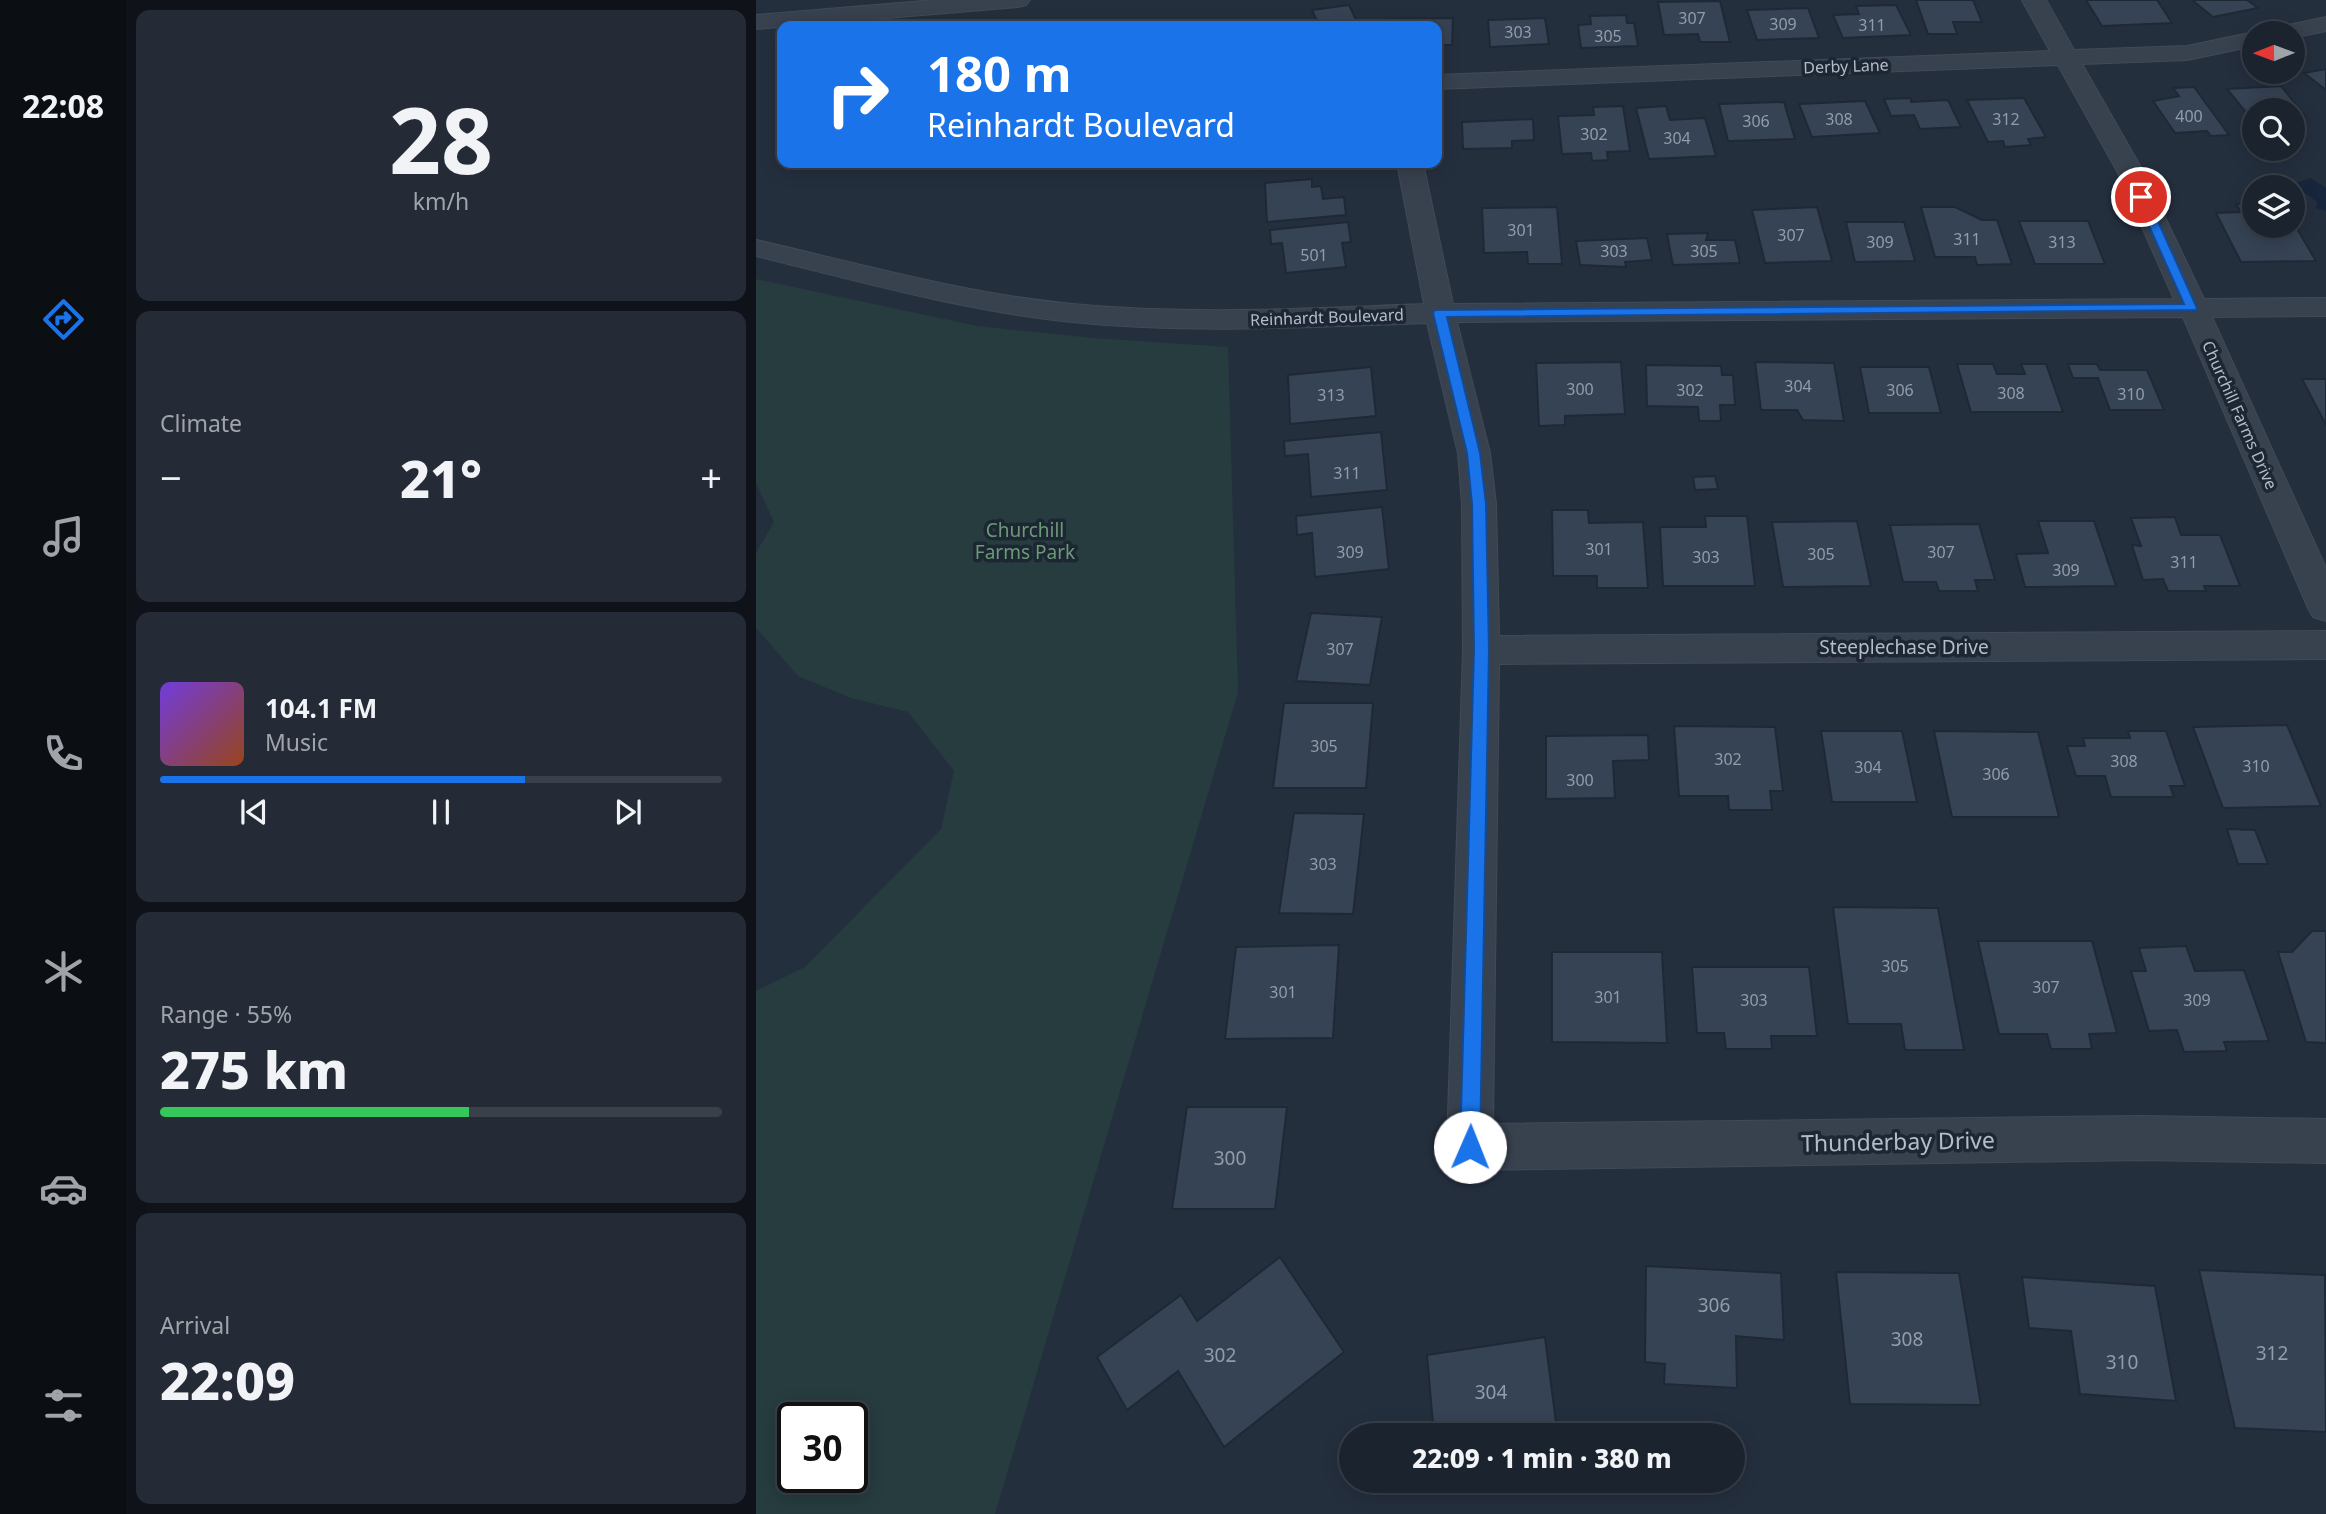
<!DOCTYPE html>
<meta charset="utf-8">
<style>
:root{--surface:#1b232e;--page:#242b36;--text:#f1f3f6;--muted:#a0a4aa;--line:#39404a;--accent:#1a73e8}
body{margin:0;font-family:"Noto Sans",sans-serif;background:var(--page);color:var(--text);height:100vh;display:flex;flex-direction:column;font-size:26px;white-space:nowrap}
*{box-sizing:border-box;margin:0}
p{font-size:23px;color:var(--muted)}
.icon{flex:none;width:38px;height:38px;fill:none;stroke:currentColor;stroke-width:2;stroke-linecap:round;stroke-linejoin:round}
.map{position:relative;flex:1;overflow:hidden}
.sheet{display:flex;flex-direction:column;gap:10px;padding:10px;background:#0f1319;width:630px}
.sheet>*{flex:none}
.hud{position:absolute;left:21px;top:21px;width:665px;height:147px;border-radius:14px;box-shadow:0 4px 18px #0003,0 0 0 2px var(--line);background:#1a73e8;color:#fff;overflow:hidden}
.needle{width:46px;rotate:269deg}
.controls{position:absolute;left:1486px;top:21px;display:grid;gap:14px}
.controls a{display:grid;place-items:center;width:63px;height:63px;border-radius:50%;background:var(--surface);box-shadow:0 4px 18px #0003,0 0 0 2px var(--line);font-size:35px}
.speed{position:absolute;left:21px;top:1402px;display:flex;gap:14px;font-size:35px;font-weight:700;text-align:center}
.speed>*{display:grid;place-content:center;width:91px;height:91px;border-radius:50%;background:var(--surface);box-shadow:0 4px 18px #0003,0 0 0 2px var(--line);line-height:1}
.speed .limit{border:4px solid #111;border-radius:10px;background:#fff;color:#111}
.pin{position:absolute;display:grid;place-items:center;width:60px;height:60px;color:#fff;margin:-30px;border:4px solid #fff;border-radius:50%;box-shadow:0 2px 7px #0007}
.me{position:absolute;width:77px;margin:-38px;rotate:1deg;stroke-linejoin:round;filter:drop-shadow(0 0 5px #0008)}
.turn{display:flex;align-items:center;gap:24px;height:147px;padding:0 35px;font-size:32px}
.turn .icon{width:91px;height:91px;stroke-width:2.5}
.turn b{display:block;font-size:49px;line-height:60px}
.big{font-size:52px;font-weight:800;line-height:1.1}
.sheet .card{flex:1;display:flex;flex-direction:column;justify-content:center;gap:10px;min-width:0;padding:0 24px;border-radius:14px;background:var(--page)}
.sheet .dial{align-items:center;gap:0}
.dial b{font-size:91px;line-height:1}
.song{display:flex;align-items:center;gap:21px}
.cover{width:84px;height:84px;border-radius:10px;background:linear-gradient(135deg,hsl(260 70% 55%),hsl(20 70% 35%))}
.played{height:7px;border-radius:4px;background:linear-gradient(90deg,var(--accent) 65%,var(--line) 65%)}
.keys{display:flex;justify-content:space-around;direction:ltr}
.heat{display:flex;justify-content:space-between;align-items:center;font-size:38px;direction:ltr}
.charge{height:10px;border-radius:5px;background:linear-gradient(90deg,#34c759 55%,var(--line) 0)}
.trip{position:absolute;left:583px;top:1423px;width:406px;height:70px;border-radius:35px;background:var(--surface);box-shadow:0 4px 18px #0003,0 0 0 2px var(--line);font-weight:800;line-height:70px;text-align:center}
main{display:flex;flex:1;min-height:0}
.tabs{display:flex;flex-direction:column;width:126px;justify-content:space-around;align-items:center;background:#0b0e12;color:var(--muted)}
.tabs .icon{width:49px;height:49px}
.tabs .active{color:var(--accent)}
.tabs b{font-size:32px;color:var(--text)}
.map>svg:first-child{display:block}
.green{fill:#263c3f;fill-rule:evenodd}
.water{fill:#17263c}
.building{fill:#364354;stroke:#1f2835;stroke-width:2}
.lines{fill:none;stroke-linecap:round;stroke-linejoin:round}
.street-casing{stroke:#414a57;stroke-width:2}
.street{fill:#38414e;fill-rule:evenodd}
.route{fill:#1a73e8;stroke:#114b97;stroke-width:2}
.labels{text-anchor:middle;stroke-width:7;stroke-linejoin:round;paint-order:stroke}
.number-label{font-size:16px;fill:#929caa}
.far-street-label{font-size:16px;fill:#b4bcc9;stroke:#1d2633}
.park-label{font-size:19px;fill:#6b9a76;stroke:#1d2633}
.street-label{font-size:19px;fill:#b4bcc9;stroke:#1d2633}
.near-number-label{font-size:19px;fill:#929caa}
.near-street-label{font-size:23px;fill:#b4bcc9;stroke:#1d2633}
</style>
<main>
<nav class="tabs">
<b>22:08</b>
<svg class="icon active" aria-label="directions" viewBox="0 0 24 24"><path d="M12 3l9 9-9 9-9-9zM9 14v-3h6M13 9l2 2-2 2"/></svg>
<svg class="icon" aria-label="music" viewBox="0 0 24 24"><path d="M9 18V5l10-2v13"/><circle cx="6" cy="18" r="3"/><circle cx="16" cy="16" r="3"/></svg>
<svg class="icon" aria-label="phone" viewBox="0 0 24 24"><path d="M5 4h4l2 5-3 2q2 4 5 5l2-3 5 2v4C11 20 4 13 5 4z"/></svg>
<svg class="icon" aria-label="climate" viewBox="0 0 24 24"><path d="M12 3v18M4 7l16 10M4 17L20 7"/></svg>
<svg class="icon" aria-label="car" viewBox="0 0 24 24"><path d="M5 17H2v-5l4-1 3-4h7l3 4 3 1v5h-3M9 17h6M6 11h13"/><circle cx="7" cy="17" r="2"/><circle cx="17" cy="17" r="2"/></svg>
<svg class="icon" aria-label="filters" viewBox="0 0 24 24"><path d="M4 7h16M4 17h16"/><circle cx="9" cy="7" r="2"/><circle cx="15" cy="17" r="2"/></svg>
</nav>
<section class="sheet">
<div class="card dial"><b>28</b><p>km/h</p></div>
<div class="card"><p>Climate</p>
<div class="heat"><a>−</a><b class="big">21°</b><a>+</a></div>
</div>
<div class="card">
<div class="song"><i class="cover"></i><div><b>104.1 FM</b><p>Music</p></div></div>
<div class="played"></div>
<div class="keys"><svg class="icon" aria-label="previous" viewBox="0 0 24 24"><path d="M18 5L8 12l10 7zM5 5v14"/></svg><svg class="icon" aria-label="pause" viewBox="0 0 24 24"><path d="M8 5v14M16 5v14"/></svg><svg class="icon" aria-label="next" viewBox="0 0 24 24"><path d="M6 5l10 7-10 7zM19 5v14"/></svg></div>
</div>
<div class="card"><p>Range · 55%</p><b class="big">275 km</b><div class="charge"></div></div>
<div class="card"><p>Arrival</p><b class="big">22:09</b></div>
</section>
<div class="map">
<svg width="1570" height="1514" viewBox="0 0 1570 1514">
<rect width="100%" height="100%" fill="#242f3e"/>
<path class="green" d="M 0,279 L 221,326 L 337,338 L 472,347 L 482,692 L 239,1514 L 0,1514 L 0,991 L 49,967 L 185,829 L 198,771 L 152,712 L 95,698 L 42,676 L 0,628 L 0,553 L 18,522 L 0,483 ZM 37,1418 L 96,1418 L 96,1477 L 37,1477 Z"/>
<path class="water" d="M 1555,178 L 1570,188 L 1570,211 L 1560,208 L 1561,202 L 1537,184 Z"/>
<g class="building">
<path d="M 1160,0 L 1217,0 L 1226,22 L 1197,22 L 1201,34 L 1172,34 Z"/>
<path d="M 1330,0 L 1401,0 L 1416,23 L 1346,26 Z"/>
<path d="M 1436,0 L 1491,0 L 1502,8 L 1457,17 Z"/>
<path d="M 964,1 L 974,42 L 944,42 L 942,34 L 908,35 L 902,2 Z"/>
<path d="M 593,5 L 601,22 L 573,26 L 505,26 L 512,20 L 541,26 L 561,21 L 556,10 Z"/>
<path d="M 1140,5 L 1155,35 L 1087,38 L 1077,15 L 1103,14 L 1100,6 Z"/>
<path d="M 1052,8 L 1063,38 L 1001,40 L 991,10 Z"/>
<path d="M 870,15 L 871,23 L 878,23 L 882,46 L 825,48 L 822,25 L 835,24 L 834,16 Z"/>
<path d="M 697,18 L 696,45 L 681,45 L 681,26 L 629,26 L 630,19 Z"/>
<path d="M 789,18 L 793,44 L 734,47 L 732,20 Z"/>
<path d="M 1570,69 L 1570,90 L 1548,73 Z"/>
<path d="M 1525,86 L 1549,116 L 1536,116 L 1536,110 L 1498,110 L 1498,114 L 1492,115 L 1471,89 Z"/>
<path d="M 1438,87 L 1473,135 L 1455,136 L 1451,131 L 1419,133 L 1397,101 L 1423,96 L 1417,88 Z"/>
<path d="M 1155,98 L 1155,102 L 1192,100 L 1205,127 L 1164,129 L 1158,115 L 1135,116 L 1128,99 Z"/>
<path d="M 1268,98 L 1290,137 L 1272,139 L 1275,145 L 1249,147 L 1247,141 L 1232,142 L 1211,100 Z"/>
<path d="M 1109,101 L 1124,133 L 1056,137 L 1043,104 Z"/>
<path d="M 1028,102 L 1039,139 L 972,141 L 963,104 Z"/>
<path d="M 867,106 L 874,151 L 851,152 L 852,160 L 836,161 L 835,153 L 806,154 L 802,116 L 838,115 L 837,107 Z"/>
<path d="M 910,106 L 914,120 L 949,118 L 960,156 L 893,159 L 880,108 Z"/>
<path d="M 777,119 L 778,140 L 756,141 L 756,148 L 707,149 L 706,122 Z"/>
<path d="M 502,163 L 573,163 L 503,170 Z"/>
<path d="M 556,179 L 556,187 L 565,186 L 567,199 L 588,197 L 590,215 L 511,222 L 509,183 Z"/>
<path d="M 1498,203 L 1498,226 L 1536,226 L 1536,220 L 1560,261 L 1485,262 L 1460,213 L 1485,212 L 1480,204 Z"/>
<path d="M 801,207 L 806,264 L 772,264 L 771,252 L 728,253 L 726,208 Z"/>
<path d="M 1061,207 L 1076,261 L 1009,263 L 996,210 Z"/>
<path d="M 1165,207 L 1199,207 L 1226,220 L 1241,220 L 1256,264 L 1221,265 L 1219,257 L 1179,257 Z"/>
<path d="M 1263,221 L 1332,221 L 1349,264 L 1279,264 Z"/>
<path d="M 592,222 L 595,242 L 586,243 L 590,267 L 530,273 L 526,243 L 515,244 L 514,230 Z"/>
<path d="M 1090,222 L 1148,222 L 1159,261 L 1099,262 Z"/>
<path d="M 952,233 L 950,240 L 979,240 L 984,263 L 917,265 L 911,234 Z"/>
<path d="M 891,238 L 896,260 L 869,262 L 870,267 L 824,265 L 820,241 Z"/>
<path d="M 865,362 L 869,414 L 809,416 L 809,425 L 783,426 L 780,363 Z"/>
<path d="M 999,362 L 1078,363 L 1088,421 L 1047,420 L 1041,410 L 1005,410 Z"/>
<path d="M 1201,364 L 1237,364 L 1241,374 L 1269,374 L 1265,364 L 1290,364 L 1307,412 L 1215,412 Z"/>
<path d="M 1312,364 L 1341,364 L 1344,370 L 1391,370 L 1408,410 L 1354,410 L 1342,378 L 1317,378 Z"/>
<path d="M 890,365 L 965,366 L 966,375 L 977,375 L 979,405 L 964,405 L 965,421 L 943,421 L 942,407 L 891,406 Z"/>
<path d="M 615,367 L 620,416 L 534,424 L 532,375 Z"/>
<path d="M 1104,367 L 1173,367 L 1185,413 L 1113,413 Z"/>
<path d="M 1546,379 L 1570,379 L 1570,425 Z"/>
<path d="M 625,432 L 631,490 L 555,497 L 552,454 L 529,456 L 528,441 Z"/>
<path d="M 959,476 L 962,489 L 939,490 L 937,477 Z"/>
<path d="M 626,507 L 633,569 L 559,577 L 556,533 L 541,535 L 540,516 Z"/>
<path d="M 796,510 L 832,510 L 833,523 L 887,522 L 892,588 L 841,588 L 841,576 L 797,576 Z"/>
<path d="M 949,516 L 991,516 L 999,586 L 907,586 L 904,527 L 950,527 Z"/>
<path d="M 1419,517 L 1425,535 L 1464,535 L 1484,586 L 1448,586 L 1450,591 L 1412,591 L 1407,579 L 1387,580 L 1376,545 L 1385,546 L 1375,518 Z"/>
<path d="M 1101,521 L 1115,586 L 1027,587 L 1016,522 Z"/>
<path d="M 1282,521 L 1338,521 L 1360,586 L 1269,587 L 1260,554 L 1292,553 Z"/>
<path d="M 1223,524 L 1239,580 L 1219,580 L 1222,591 L 1183,591 L 1180,582 L 1147,582 L 1134,525 Z"/>
<path d="M 555,613 L 626,617 L 614,685 L 540,681 Z"/>
<path d="M 528,703 L 617,703 L 610,788 L 517,788 Z"/>
<path d="M 1531,725 L 1565,806 L 1467,808 L 1437,727 Z"/>
<path d="M 918,726 L 1019,727 L 1027,791 L 1014,791 L 1016,810 L 973,810 L 972,796 L 923,796 Z"/>
<path d="M 1065,731 L 1146,731 L 1161,802 L 1076,802 Z"/>
<path d="M 1178,731 L 1282,732 L 1303,817 L 1196,817 Z"/>
<path d="M 1372,731 L 1410,731 L 1429,786 L 1414,786 L 1418,797 L 1355,797 L 1349,776 L 1320,776 L 1311,746 L 1329,746 L 1327,738 L 1374,738 Z"/>
<path d="M 892,735 L 893,760 L 857,761 L 859,798 L 790,799 L 790,736 Z"/>
<path d="M 538,813 L 608,814 L 597,914 L 523,913 Z"/>
<path d="M 1471,829 L 1499,830 L 1512,864 L 1482,864 Z"/>
<path d="M 1077,907 L 1182,908 L 1208,1050 L 1149,1050 L 1145,1024 L 1092,1024 Z"/>
<path d="M 1556,931 L 1570,931 L 1570,1043 L 1550,1042 L 1522,952 L 1536,952 Z"/>
<path d="M 1222,941 L 1336,941 L 1361,1033 L 1333,1034 L 1336,1049 L 1295,1049 L 1291,1034 L 1243,1034 Z"/>
<path d="M 583,945 L 577,1038 L 469,1039 L 480,947 Z"/>
<path d="M 1430,946 L 1439,971 L 1488,970 L 1513,1041 L 1468,1042 L 1471,1051 L 1428,1052 L 1421,1030 L 1393,1031 L 1375,971 L 1390,971 L 1383,948 Z"/>
<path d="M 796,952 L 906,952 L 911,1043 L 796,1042 Z"/>
<path d="M 936,967 L 1053,967 L 1061,1036 L 1015,1036 L 1016,1049 L 970,1049 L 968,1033 L 941,1033 Z"/>
<path d="M 431,1107 L 531,1107 L 519,1209 L 416,1209 Z"/>
<path d="M 524,1257 L 588,1352 L 468,1447 L 422,1371 L 371,1410 L 341,1357 L 425,1295 L 441,1321 Z"/>
<path d="M 890,1266 L 1025,1273 L 1028,1340 L 980,1336 L 981,1388 L 908,1384 L 909,1364 L 889,1362 Z"/>
<path d="M 1443,1270 L 1569,1275 L 1570,1432 L 1479,1428 Z"/>
<path d="M 1080,1272 L 1203,1273 L 1225,1405 L 1094,1404 Z"/>
<path d="M 1266,1277 L 1399,1286 L 1420,1401 L 1324,1394 L 1315,1331 L 1273,1328 Z"/>
<path d="M 789,1337 L 801,1430 L 769,1435 L 678,1435 L 671,1355 Z"/>
</g>
<g class="lines">
<g class="street-casing">
<g id="street">
<path d="M 179,0 L 274,0 L 270,5 L 262,7 L 0,29 L 0,15 Z"/>
<path d="M 1266,0 L 1290,0 L 1318,50 L 1431,46 L 1498,32 L 1504,33 L 1498,33 L 1498,46 L 1431,60 L 1326,64 L 1387,171 L 1448,299 L 1570,298 L 1570,316 L 1456,317 L 1570,568 L 1570,621 L 1557,617 L 1552,608 L 1427,317 L 701,322 L 734,453 L 740,504 L 743,636 L 1570,631 L 1570,659 L 743,664 L 737,1124 L 1386,1116 L 1570,1119 L 1570,1163 L 1386,1160 L 714,1170 L 698,1163 L 691,1147 L 707,650 L 706,504 L 702,453 L 671,323 C 553,327 435,334 316,322 C 209,311 105,282 0,256 L 0,240 C 105,264 210,294 317,304 C 434,315 551,309 668,304 L 641,163 L 667,163 L 697,304 L 1418,299 L 1361,171 L 1302,65 L 681,89 L 681,75 L 1294,51 Z"/>
<path d="M 1570,17 L 1570,31 L 1536,38 L 1536,33 L 1514,33 L 1518,28 Z"/>
</g>
</g>
<use href="#street" class="street"/>
</g>
<path class="route" d="M 1381,194 L 1391,197 L 1441,308 L 1440,310 L 691,317 L 724,453 L 730,504 L 733,650 L 724,1147 L 721,1154 L 714,1156 L 707,1154 L 704,1147 L 718,650 L 716,504 L 711,453 L 677,313 L 679,310 L 1428,304 L 1380,197 Z"/>
<g class="labels">
<g class="number-label">
<text x="936" y="24">307</text>
<text x="1027" y="30">309</text>
<text x="1116" y="31">311</text>
<text x="762" y="38">303</text>
<text x="852" y="42">305</text>
<text x="1433" y="122">400</text>
<text x="1083" y="125">308</text>
<text x="1250" y="125">312</text>
<text x="1000" y="127">306</text>
<text x="838" y="140">302</text>
<text x="921" y="144">304</text>
<text x="765" y="236">301</text>
<text x="1035" y="241">307</text>
<text x="1211" y="245">311</text>
<text x="1124" y="248">309</text>
<text x="1306" y="248">313</text>
<text x="858" y="257">303</text>
<text x="948" y="257">305</text>
<text x="558" y="261">501</text>
<text x="1042" y="392">304</text>
<text x="824" y="395">300</text>
<text x="934" y="396">302</text>
<text x="1144" y="396">306</text>
<text x="1255" y="399">308</text>
<text x="1375" y="400">310</text>
<text x="575" y="401">313</text>
<text x="591" y="479">311</text>
<text x="843" y="555">301</text>
<text x="594" y="558">309</text>
<text x="1185" y="558">307</text>
<text x="1065" y="560">305</text>
<text x="950" y="563">303</text>
<text x="1428" y="568">311</text>
<text x="1310" y="576">309</text>
<text x="584" y="655">307</text>
<text x="568" y="752">305</text>
<text x="972" y="765">302</text>
<text x="1368" y="767">308</text>
<text x="1500" y="772">310</text>
<text x="1112" y="773">304</text>
<text x="1240" y="780">306</text>
<text x="824" y="786">300</text>
<text x="567" y="870">303</text>
<text x="1139" y="972">305</text>
<text x="1290" y="993">307</text>
<text x="527" y="998">301</text>
<text x="852" y="1003">301</text>
<text x="998" y="1006">303</text>
<text x="1441" y="1006">309</text>
</g>
<g class="far-street-label">
<text transform="translate(1090 66) rotate(-2)" y="6">Derby Lane</text>
<text transform="translate(571 317) rotate(-2)" y="6">Reinhardt Boulevard</text>
<text transform="translate(1484 415) rotate(66)" y="6">Churchill Farms Drive</text>
</g>
<g class="park-label">
<text x="269" y="537">Churchill<tspan x="269" dy="22">Farms Park</tspan></text>
</g>
<g class="street-label">
<text x="1148" y="654">Steeplechase Drive</text>
</g>
<g class="near-number-label">
<text x="474" y="1165">300</text>
<text x="958" y="1312">306</text>
<text x="1151" y="1346">308</text>
<text x="1516" y="1360">312</text>
<text x="464" y="1362">302</text>
<text x="1366" y="1369">310</text>
<text x="735" y="1399">304</text>
</g>
<g class="near-street-label">
<text transform="translate(1142 1142) rotate(-1)" y="8">Thunderbay Drive</text>
</g>
</g>
</svg>
<div class="controls">
<a><svg class="needle" viewBox="-14 -14 28 28"><path d="M0-13l5 13h-10z" fill="#e53935"/><path d="M0 13l5-13h-10z" fill="#a0a4aa"/></svg></a>
<a><svg class="icon" aria-label="search" viewBox="0 0 24 24"><circle cx="10" cy="10" r="6"/><path d="M15 15l6 6"/></svg></a>
<a><svg class="icon" aria-label="layers" viewBox="0 0 24 24"><path d="M12 4l9 5-9 5-9-5zM3 14l9 5 9-5"/></svg></a>
</div>
<div class="speed"><div class="limit">30</div></div>
<div class="pin" style="left:1385px;top:197px;background:#d93025"><svg class="icon" aria-label="arrive" viewBox="0 0 24 24"><path d="M6 21V4h12l-3 4 3 4H6"/></svg></div>
<svg class="me" style="left:714px;top:1147px" viewBox="-20 -20 40 40"><circle r="19" fill="#fff"/><path d="M0-13L10 11 0 6-10 11z" fill="#1a73e8"/></svg>
<div class="trip">22:09 · 1 min · 380 m</div>
<div class="hud">
<div class="turn"><svg class="icon" aria-label="right" viewBox="0 0 24 24"><path d="M7 20v-9h11M14 6l5 5-5 5"/></svg><div><b>180 m</b>Reinhardt Boulevard</div></div>
</div>
</div>
</main>
